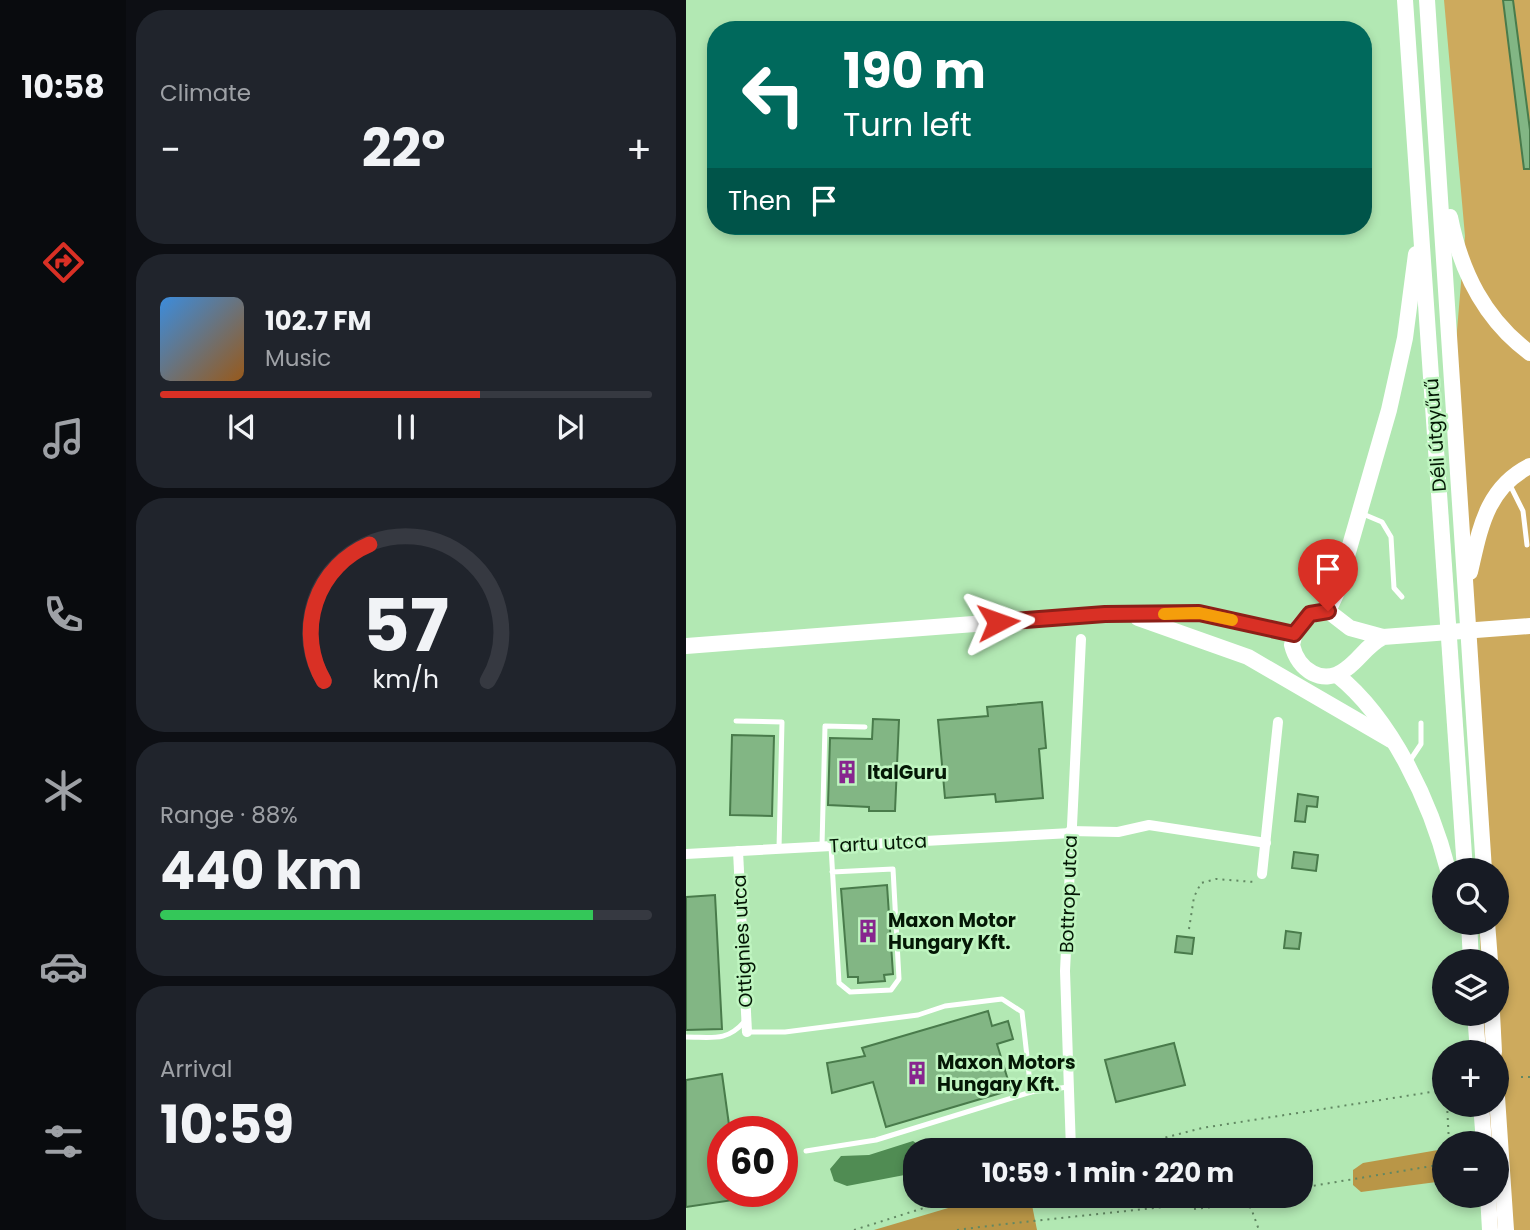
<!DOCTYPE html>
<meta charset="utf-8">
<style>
:root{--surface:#171b24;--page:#20242c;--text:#f1f3f6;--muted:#9ea1a6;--line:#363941;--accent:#d93025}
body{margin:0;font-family:Poppins,sans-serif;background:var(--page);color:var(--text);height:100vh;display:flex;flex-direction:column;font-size:26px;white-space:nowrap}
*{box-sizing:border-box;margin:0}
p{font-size:23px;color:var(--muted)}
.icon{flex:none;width:38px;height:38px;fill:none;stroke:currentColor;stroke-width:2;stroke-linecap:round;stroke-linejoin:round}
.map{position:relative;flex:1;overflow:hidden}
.panel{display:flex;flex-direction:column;gap:10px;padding:10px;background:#0d0f14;width:560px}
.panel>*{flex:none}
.top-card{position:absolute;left:21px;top:21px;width:665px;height:214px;border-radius:28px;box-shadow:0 4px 10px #0003;background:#00695c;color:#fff;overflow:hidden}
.fabs{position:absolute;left:746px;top:858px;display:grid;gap:14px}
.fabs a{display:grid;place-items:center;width:77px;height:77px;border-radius:50%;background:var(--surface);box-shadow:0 4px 10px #0003;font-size:35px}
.speed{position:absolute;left:21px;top:1116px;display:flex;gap:14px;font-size:35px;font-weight:700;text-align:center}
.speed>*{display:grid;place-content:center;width:91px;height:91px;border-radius:50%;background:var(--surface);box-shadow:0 4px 10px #0003;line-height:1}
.speed .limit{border:10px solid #d22;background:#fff;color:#111}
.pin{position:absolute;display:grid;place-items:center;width:60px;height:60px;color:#fff;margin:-72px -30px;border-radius:50% 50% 50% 0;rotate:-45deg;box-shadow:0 0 7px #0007}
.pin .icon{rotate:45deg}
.me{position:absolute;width:77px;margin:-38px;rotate:86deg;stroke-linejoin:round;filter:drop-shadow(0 0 5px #0008)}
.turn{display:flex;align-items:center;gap:24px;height:147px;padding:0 21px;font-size:32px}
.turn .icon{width:91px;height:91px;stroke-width:2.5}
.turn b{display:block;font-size:49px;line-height:60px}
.then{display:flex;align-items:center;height:66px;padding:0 21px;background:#0003;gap:14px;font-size:26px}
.big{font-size:52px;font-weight:700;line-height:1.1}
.panel .card{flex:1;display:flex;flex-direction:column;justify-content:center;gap:10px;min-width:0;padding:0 24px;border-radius:28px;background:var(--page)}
.panel .dial{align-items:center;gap:0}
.dial svg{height:182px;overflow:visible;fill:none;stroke:var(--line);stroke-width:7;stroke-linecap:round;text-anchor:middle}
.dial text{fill:var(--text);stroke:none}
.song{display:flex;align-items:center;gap:21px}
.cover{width:84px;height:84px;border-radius:10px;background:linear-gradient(135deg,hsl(210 70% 55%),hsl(30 70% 35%))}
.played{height:7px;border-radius:4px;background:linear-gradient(90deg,var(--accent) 65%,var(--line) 65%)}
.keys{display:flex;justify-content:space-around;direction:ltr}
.heat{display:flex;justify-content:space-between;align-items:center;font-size:38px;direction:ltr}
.charge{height:10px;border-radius:5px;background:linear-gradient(90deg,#34c759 88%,var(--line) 0)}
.trip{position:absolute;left:217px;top:1138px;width:410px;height:70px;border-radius:28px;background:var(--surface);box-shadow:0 4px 10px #0003;font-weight:700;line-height:70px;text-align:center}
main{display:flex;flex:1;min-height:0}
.tabs{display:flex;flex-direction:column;width:126px;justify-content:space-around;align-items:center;background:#090b0e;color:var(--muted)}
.tabs .icon{width:49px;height:49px}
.tabs .selected{color:var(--accent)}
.tabs b{font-size:32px;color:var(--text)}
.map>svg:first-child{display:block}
.green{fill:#cdaa5d}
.forest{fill:#b99647}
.water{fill:#508c53}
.building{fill:#82b684;stroke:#497b4b;stroke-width:2}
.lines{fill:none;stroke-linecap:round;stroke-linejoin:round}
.path{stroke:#618762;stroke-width:2;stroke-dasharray:2 5;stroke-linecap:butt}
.service{stroke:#fff;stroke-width:5}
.minor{stroke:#fff;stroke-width:10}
.primary{stroke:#fff;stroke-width:16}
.route-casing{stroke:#8d1f18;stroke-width:18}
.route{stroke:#d93025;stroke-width:12}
.slow{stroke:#f59e0b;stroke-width:12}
.labels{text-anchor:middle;stroke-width:5;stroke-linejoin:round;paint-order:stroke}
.street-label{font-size:19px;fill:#041705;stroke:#bff5c0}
.poi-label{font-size:19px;font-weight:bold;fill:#041705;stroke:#bff5c0;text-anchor:start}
</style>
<main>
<nav class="tabs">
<b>10:58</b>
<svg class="icon selected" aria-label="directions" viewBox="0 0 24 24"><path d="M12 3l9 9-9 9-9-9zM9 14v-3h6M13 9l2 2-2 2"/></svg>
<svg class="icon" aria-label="music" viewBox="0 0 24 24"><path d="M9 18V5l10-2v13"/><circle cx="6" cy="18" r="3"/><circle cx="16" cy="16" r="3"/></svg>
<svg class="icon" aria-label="phone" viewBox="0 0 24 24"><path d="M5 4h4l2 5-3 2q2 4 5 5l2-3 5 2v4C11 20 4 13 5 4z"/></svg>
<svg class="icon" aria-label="climate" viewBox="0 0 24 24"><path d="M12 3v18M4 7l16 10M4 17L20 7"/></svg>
<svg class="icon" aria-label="car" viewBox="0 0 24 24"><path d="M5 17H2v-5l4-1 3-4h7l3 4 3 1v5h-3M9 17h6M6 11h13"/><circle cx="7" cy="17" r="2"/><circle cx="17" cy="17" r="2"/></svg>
<svg class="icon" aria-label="filters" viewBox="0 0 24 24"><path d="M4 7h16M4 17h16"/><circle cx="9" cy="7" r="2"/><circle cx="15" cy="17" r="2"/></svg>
</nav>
<section class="panel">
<div class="card"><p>Climate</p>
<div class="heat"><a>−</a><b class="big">22°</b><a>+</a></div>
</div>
<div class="card">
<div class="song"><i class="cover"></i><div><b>102.7 FM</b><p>Music</p></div></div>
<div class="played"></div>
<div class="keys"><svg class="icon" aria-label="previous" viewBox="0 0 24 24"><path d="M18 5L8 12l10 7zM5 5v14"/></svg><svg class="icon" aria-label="pause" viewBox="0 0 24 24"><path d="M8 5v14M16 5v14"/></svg><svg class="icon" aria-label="next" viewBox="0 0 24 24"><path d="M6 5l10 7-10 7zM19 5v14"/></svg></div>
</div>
<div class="card dial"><svg viewBox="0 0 100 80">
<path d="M14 69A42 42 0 1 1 86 69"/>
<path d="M14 69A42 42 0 0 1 34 9" stroke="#d93025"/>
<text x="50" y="56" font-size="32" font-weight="700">57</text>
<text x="50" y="72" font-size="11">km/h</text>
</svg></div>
<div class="card"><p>Range · 88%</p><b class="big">440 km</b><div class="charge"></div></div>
<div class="card"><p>Arrival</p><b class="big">10:59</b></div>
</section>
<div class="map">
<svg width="844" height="1230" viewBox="0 0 844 1230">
<rect width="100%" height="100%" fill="#b2e8b3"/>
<path class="green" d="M 758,0 L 844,0 L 844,1230 L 808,1230 L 810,1143 L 802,1143 L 801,1104 L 810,1104 L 810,1052 L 798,1052 L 797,1013 L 810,1013 L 810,961 L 795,961 L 793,922 L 810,922 L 810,870 L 791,870 L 769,354 L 779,236 Z"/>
<g class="forest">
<path d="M 752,1150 L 758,1152 L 758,1181 L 675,1192 L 667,1185 L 667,1170 L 677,1163 Z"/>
<path d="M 306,1195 L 344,1195 L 351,1230 L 188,1230 Z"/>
</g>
<path class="water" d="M 227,1141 L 240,1150 L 229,1150 L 229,1173 L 161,1186 L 148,1181 L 144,1169 L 155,1156 L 183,1155 Z"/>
<g class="building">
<path d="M 817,0 L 827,0 L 844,130 L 844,169 L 838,169 Z"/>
<path d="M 356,702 L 360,748 L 353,749 L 357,798 L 310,802 L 309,794 L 259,798 L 252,720 L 302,716 L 301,707 Z"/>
<path d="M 187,719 L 213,720 L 209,811 L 183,811 L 183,807 L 142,805 L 144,738 L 186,739 Z"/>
<path d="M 46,735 L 88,736 L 86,816 L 44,815 Z"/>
<path d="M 612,794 L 632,797 L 631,807 L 621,806 L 619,822 L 609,821 Z"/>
<path d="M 608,852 L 632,855 L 630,871 L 606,868 Z"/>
<path d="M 201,885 L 207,974 L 198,975 L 199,981 L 172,983 L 172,977 L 162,977 L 155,889 Z"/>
<path d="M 29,895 L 36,1029 L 0,1030 L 0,897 Z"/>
<path d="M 600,931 L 615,933 L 613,949 L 598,948 Z"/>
<path d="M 491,936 L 508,938 L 506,954 L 489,952 Z"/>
<path d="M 302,1011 L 306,1026 L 322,1021 L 327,1039 L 311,1044 L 325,1090 L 200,1127 L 187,1082 L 146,1093 L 141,1063 L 179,1056 L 176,1048 Z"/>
<path d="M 488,1043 L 499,1085 L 430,1102 L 419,1060 Z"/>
<path d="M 36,1074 L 44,1132 L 37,1132 L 37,1192 L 53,1192 L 54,1199 L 0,1207 L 0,1080 Z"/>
</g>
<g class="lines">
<g class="path">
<path d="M 503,929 L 508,897 L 515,883 L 530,879 L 568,882"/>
<path d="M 835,1077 L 844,1077"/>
<path d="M 761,1104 L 763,1143"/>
<path d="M 432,1150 L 516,1128 L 758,1090"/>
<path d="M 614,1188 L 758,1164"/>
<path d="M 508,1209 L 557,1204 L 565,1208 L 573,1230"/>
<path d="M 168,1230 L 279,1195"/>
<path d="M 271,1230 C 370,1217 469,1210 568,1195"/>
</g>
<g class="service">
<path d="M 823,483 L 837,511 L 841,545"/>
<path d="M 677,514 L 696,522 L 705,537 L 708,588 L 716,597"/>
<path d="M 50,721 L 96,722 L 93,849"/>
<path d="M 723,762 L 735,744 L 735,723"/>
<path d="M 136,846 L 139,726 L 179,727"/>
<path d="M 145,846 L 153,983 L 164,992 L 205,990 L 213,979 L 207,869 L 146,872"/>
<path d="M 61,1032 L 99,1032 L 232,1015 L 259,1006 L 316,999 L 336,1012 L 345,1092"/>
<path d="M 0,1037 C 25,1037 41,1042 58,1022"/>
<path d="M 120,1151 L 190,1140 L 345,1092 L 382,1087"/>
</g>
<g class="minor">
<path d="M 384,831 L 432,832 L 463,825 L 580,843"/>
<path d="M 52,851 L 61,1032"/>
<path d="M 0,854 L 385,833"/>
<path d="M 576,874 L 592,722"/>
<path d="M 385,1150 L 379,971 L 395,639"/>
</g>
<g class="primary">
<path d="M 719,0 L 779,870"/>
<path d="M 741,0 L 798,870"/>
<path d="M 764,217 C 775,272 798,319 844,353"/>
<path d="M 784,572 C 794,529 800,488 844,466"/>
<path d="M 642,611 L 650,594 L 703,410 L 719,338 L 730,254"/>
<path d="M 452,618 L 562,657 L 705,740"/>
<path d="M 697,637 C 681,645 674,659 660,669 C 637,687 612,670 606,645 C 610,624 620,613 642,611 L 664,628 L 697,637 L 844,626"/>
<path d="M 0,646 L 419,614 L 513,613 L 608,634"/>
<path d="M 651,675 C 706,719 745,803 762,870"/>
<path d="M 783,922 L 785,961"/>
<path d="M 801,922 L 804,961"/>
<path d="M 789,1013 L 792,1052"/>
<path d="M 806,1013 L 808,1052"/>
<path d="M 810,1082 L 820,1230"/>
<path d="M 795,1104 L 798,1143"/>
<path d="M 802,1195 L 804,1230"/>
</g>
</g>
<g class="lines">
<g class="route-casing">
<path id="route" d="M 312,622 L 419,614 L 513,613 L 608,634 L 624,614 L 642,611"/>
</g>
<use href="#route" class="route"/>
<path class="slow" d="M 478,614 L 513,613 L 546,620"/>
</g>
<defs>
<g id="building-bare" transform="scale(1.89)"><path d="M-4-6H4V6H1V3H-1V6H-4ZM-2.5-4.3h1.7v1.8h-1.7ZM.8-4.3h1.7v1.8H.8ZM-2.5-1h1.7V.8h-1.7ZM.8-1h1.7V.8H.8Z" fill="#87258e" stroke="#bff5c0" stroke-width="2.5" paint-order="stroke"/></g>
</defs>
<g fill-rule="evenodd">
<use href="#building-bare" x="161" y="772"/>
<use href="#building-bare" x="182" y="931"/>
<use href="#building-bare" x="231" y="1073"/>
</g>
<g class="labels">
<g class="street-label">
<text transform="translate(749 435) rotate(-94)" y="7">Déli útgyűrű</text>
<text transform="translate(192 843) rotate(-3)" y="7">Tartu utca</text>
<text transform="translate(382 894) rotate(-88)" y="7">Bottrop utca</text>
<text transform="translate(56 941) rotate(-93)" y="7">Ottignies utca</text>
</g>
<g class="poi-label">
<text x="181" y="779">ItalGuru</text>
<text x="202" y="927">Maxon Motor<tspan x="202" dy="22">Hungary Kft.</tspan></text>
<text x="251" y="1069">Maxon Motors<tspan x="251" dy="22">Hungary Kft.</tspan></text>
</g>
</g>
</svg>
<div class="fabs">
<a><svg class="icon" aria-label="search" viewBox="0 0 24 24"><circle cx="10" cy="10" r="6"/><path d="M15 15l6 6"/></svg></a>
<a><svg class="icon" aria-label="layers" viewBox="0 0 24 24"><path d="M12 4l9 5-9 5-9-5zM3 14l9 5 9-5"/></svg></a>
<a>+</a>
<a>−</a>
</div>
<div class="speed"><div class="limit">60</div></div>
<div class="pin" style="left:642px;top:611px;background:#d93025"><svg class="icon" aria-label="arrive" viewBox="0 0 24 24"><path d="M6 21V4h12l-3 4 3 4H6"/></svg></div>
<svg class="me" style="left:312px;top:622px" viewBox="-20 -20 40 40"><path d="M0-17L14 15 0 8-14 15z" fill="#d93025" stroke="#fff" stroke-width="4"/></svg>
<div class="trip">10:59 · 1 min · 220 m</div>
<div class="top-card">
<div class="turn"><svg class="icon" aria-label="left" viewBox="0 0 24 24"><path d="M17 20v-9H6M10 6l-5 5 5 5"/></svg><div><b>190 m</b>Turn left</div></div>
<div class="then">Then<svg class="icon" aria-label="arrive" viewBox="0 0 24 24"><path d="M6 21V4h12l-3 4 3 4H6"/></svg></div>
</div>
</div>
</main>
